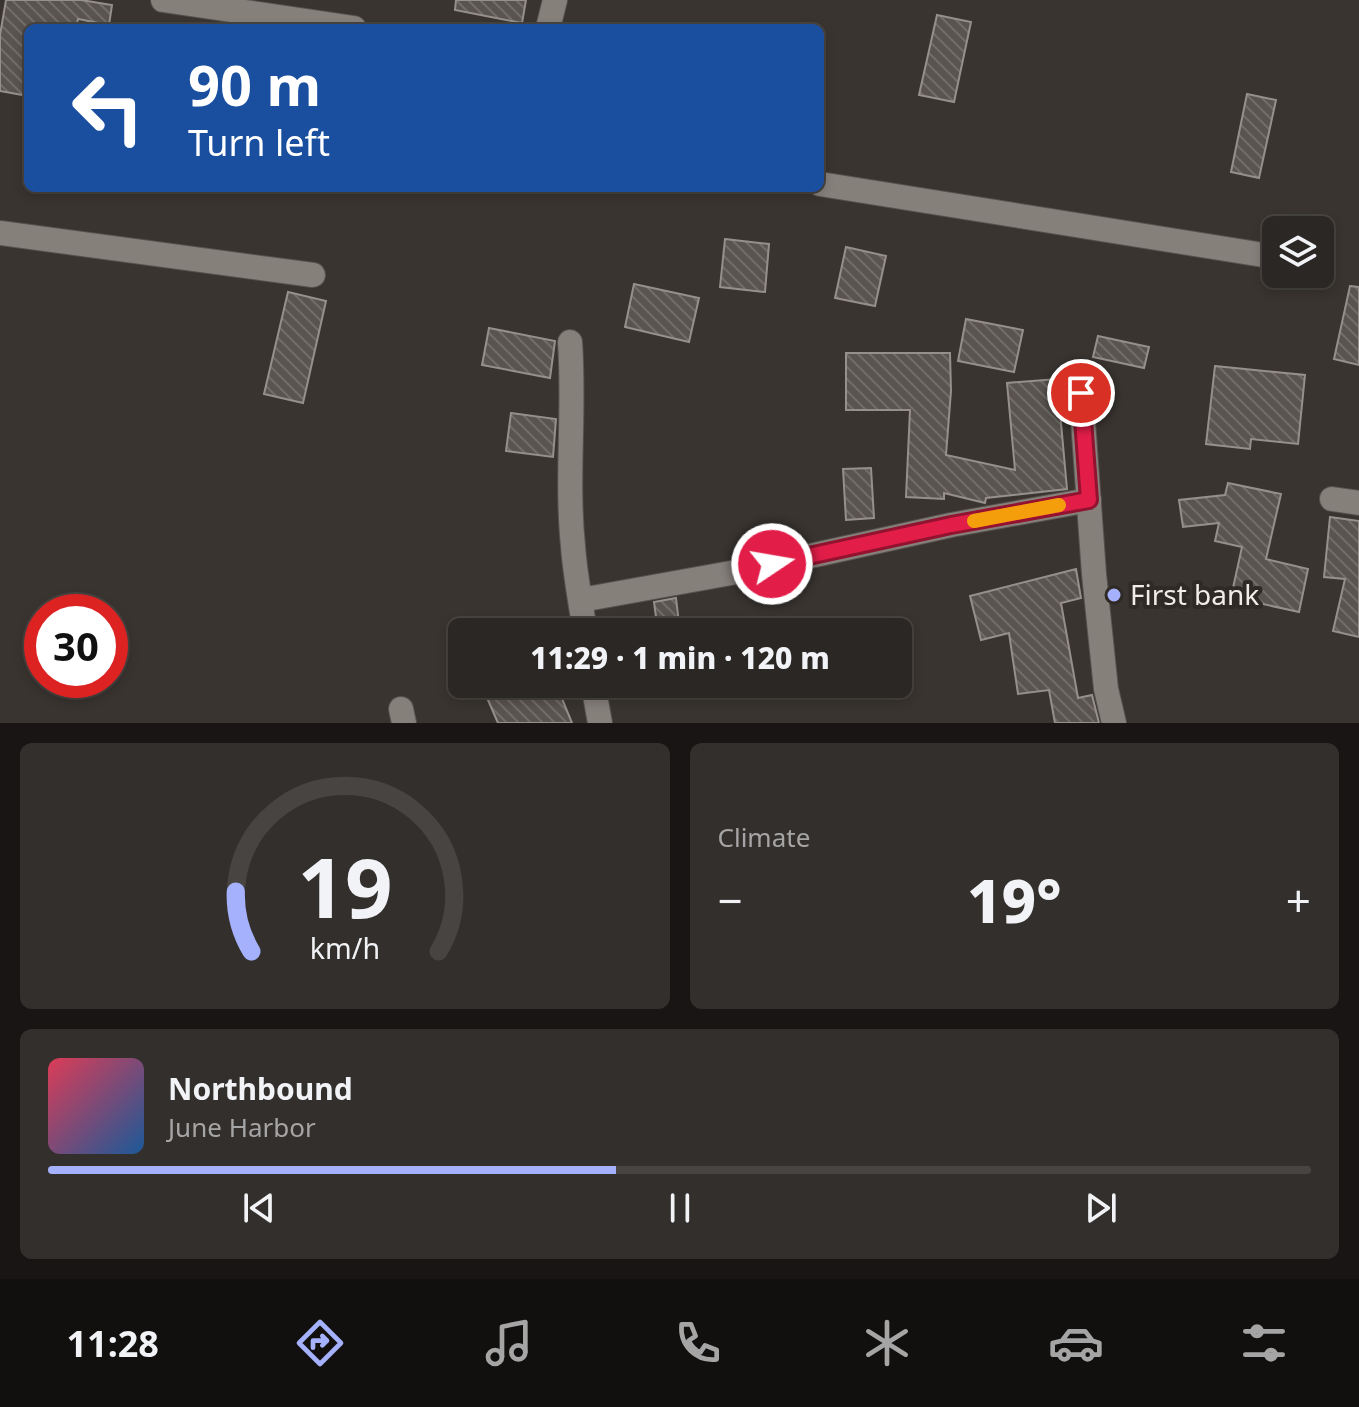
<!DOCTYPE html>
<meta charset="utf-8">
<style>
:root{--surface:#2b2724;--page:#332f2c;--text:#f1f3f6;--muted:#a6a5a6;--line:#474441;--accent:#a5b1fc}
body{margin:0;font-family:"Noto Sans",sans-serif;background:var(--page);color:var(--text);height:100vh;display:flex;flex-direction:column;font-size:30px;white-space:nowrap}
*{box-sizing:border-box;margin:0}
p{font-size:26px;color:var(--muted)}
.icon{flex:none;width:44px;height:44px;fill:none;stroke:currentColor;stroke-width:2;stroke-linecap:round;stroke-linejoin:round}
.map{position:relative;height:723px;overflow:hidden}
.sheet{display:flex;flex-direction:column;gap:20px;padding:20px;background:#181514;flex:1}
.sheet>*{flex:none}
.guide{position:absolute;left:24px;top:24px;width:800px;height:168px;border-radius:12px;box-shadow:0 4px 12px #0003,0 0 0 2px var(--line);background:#1a4fa0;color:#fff;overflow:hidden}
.buttons{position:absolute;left:1262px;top:216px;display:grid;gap:16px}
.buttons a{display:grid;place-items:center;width:72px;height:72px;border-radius:12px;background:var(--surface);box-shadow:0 4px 12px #0003,0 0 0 2px var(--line);font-size:40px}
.speed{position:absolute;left:24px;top:594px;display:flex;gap:16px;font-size:40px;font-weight:700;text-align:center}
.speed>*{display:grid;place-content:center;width:104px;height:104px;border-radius:50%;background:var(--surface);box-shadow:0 4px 12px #0003,0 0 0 2px var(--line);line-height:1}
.speed .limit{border:12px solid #d22;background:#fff;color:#111}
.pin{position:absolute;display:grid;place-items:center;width:68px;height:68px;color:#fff;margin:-34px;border:4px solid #fff;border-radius:50%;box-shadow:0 2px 8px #0007}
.me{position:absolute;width:88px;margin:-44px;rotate:78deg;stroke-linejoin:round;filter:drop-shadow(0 0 6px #0008)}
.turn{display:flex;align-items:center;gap:28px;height:168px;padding:0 32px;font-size:36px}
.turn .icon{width:104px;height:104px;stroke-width:2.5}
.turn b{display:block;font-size:56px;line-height:68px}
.big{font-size:60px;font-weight:800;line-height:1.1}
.sheet .widget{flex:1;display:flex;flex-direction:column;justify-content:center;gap:12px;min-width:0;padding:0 28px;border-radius:12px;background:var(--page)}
.sheet .dial{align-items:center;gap:0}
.dial svg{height:208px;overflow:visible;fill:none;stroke:var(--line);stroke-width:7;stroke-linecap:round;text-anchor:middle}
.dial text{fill:var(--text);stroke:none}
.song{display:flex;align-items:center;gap:24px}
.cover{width:96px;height:96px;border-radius:12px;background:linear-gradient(135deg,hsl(350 70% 55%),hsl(210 70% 35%))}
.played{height:8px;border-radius:4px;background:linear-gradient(90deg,var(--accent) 45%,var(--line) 45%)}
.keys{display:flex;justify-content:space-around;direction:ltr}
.heat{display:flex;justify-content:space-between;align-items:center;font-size:44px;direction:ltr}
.sheet .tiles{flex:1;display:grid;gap:20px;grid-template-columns:1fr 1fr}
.widget:last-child{grid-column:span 2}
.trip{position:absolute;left:448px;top:618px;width:464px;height:80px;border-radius:12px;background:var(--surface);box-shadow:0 4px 12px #0003,0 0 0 2px var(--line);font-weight:800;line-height:80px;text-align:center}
.menu{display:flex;height:128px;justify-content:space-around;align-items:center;background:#11100e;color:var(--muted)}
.menu .icon{width:56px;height:56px}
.menu .current{color:var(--accent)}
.menu b{font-size:36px;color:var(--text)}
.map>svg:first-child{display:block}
.building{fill:url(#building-back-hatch);stroke:#96908b;stroke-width:2}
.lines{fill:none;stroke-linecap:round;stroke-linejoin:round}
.minor-casing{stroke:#57524e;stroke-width:26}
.minor{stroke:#86807b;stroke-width:24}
.route-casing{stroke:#92132f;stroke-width:20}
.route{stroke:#e11d48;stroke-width:14}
.slow{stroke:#f59e0b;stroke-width:14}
.poi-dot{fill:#a5b1fc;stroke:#2f2a26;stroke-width:3}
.labels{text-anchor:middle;stroke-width:8;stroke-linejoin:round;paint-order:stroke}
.poi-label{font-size:28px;fill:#efece9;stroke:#2f2a26;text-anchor:start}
</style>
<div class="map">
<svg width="1359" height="723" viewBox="0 0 1359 723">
<defs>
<pattern id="building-back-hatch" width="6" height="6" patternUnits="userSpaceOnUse" patternTransform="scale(2)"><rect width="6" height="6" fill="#5a5450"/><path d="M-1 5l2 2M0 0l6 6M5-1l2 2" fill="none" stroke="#726d69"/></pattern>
</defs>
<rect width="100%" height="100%" fill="#393430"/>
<g class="building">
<path d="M 6,0 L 81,0 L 112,5 L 109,25 L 78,19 L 76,28 L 28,28 L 28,96 L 0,91 L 0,35 Z"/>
<path d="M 456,0 L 526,0 L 522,23 L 455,10 Z"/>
<path d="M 937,15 L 971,22 L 954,102 L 919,95 Z"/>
<path d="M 1247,94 L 1276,100 L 1259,178 L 1231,172 Z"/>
<path d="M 725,239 L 769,244 L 765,292 L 720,287 Z"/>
<path d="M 846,247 L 886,256 L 875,306 L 835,298 Z"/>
<path d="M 634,284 L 699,298 L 689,342 L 625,327 Z"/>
<path d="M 1350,286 L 1359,287 L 1359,365 L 1334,359 Z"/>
<path d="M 288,292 L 326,301 L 303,403 L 264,394 Z"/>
<path d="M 966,319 L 1023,330 L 1014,372 L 958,361 Z"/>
<path d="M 489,328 L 555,341 L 550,378 L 482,365 Z"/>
<path d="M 1098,336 L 1149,347 L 1144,368 L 1093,357 Z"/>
<path d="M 846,353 L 950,353 L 951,391 L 946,455 L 1015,470 L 1007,383 L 1057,379 L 1067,489 L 986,498 L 985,503 L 944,493 L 944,499 L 906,497 L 910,410 L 846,410 Z"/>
<path d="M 1215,366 L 1305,375 L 1298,444 L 1251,439 L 1250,449 L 1206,444 Z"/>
<path d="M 511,413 L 556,419 L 553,457 L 506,451 Z"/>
<path d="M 871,468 L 874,518 L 846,520 L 843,469 Z"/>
<path d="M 1228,483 L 1281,494 L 1266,559 L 1308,569 L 1299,612 L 1231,597 L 1242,547 L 1215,541 L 1219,523 L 1183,527 L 1179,500 L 1225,495 Z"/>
<path d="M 1330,517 L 1359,521 L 1359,637 L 1333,631 L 1345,579 L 1324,577 Z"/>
<path d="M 1076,569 L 1081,598 L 1061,603 L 1078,698 L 1092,695 L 1099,723 L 1055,723 L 1049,690 L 1018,694 L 1009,633 L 981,640 L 970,596 Z"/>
<path d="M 676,598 L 680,632 L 658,632 L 654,602 Z"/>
<path d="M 481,684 L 556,684 L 572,723 L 498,723 Z"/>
</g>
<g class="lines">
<g class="minor-casing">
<g id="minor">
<path d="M 163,0 L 354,28"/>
<path d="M 548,28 L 555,0"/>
<path d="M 820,184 L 1276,257"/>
<path d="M 0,233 L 313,275"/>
<path d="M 570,342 C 575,410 566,478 573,546 C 575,575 581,604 585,632"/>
<path d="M 1081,393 L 1094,574 L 1106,689 L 1114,723"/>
<path d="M 1332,499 L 1359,503"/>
<path d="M 581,600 L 742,571 L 951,525 L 1089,500"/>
<path d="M 593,684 L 600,723"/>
<path d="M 401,709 L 404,723"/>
</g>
</g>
<use href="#minor" class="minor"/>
</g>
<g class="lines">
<g class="route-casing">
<path id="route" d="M 772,564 L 951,525 L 1089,500 L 1081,393"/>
</g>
<use href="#route" class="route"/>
<path class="slow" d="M 974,521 L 1059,505"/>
</g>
<circle class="poi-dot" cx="1114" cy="595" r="8"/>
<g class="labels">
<g class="poi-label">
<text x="1130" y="605">First bank</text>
</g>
</g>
</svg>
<div class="buttons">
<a><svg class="icon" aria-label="layers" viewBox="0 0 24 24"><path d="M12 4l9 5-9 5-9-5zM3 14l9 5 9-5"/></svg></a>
</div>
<div class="speed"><div class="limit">30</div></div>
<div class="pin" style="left:1081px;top:393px;background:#d93025"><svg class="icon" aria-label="arrive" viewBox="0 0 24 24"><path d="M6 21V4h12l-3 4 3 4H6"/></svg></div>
<svg class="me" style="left:772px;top:564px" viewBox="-20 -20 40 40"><circle r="17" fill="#e11d48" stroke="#fff" stroke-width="3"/><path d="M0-11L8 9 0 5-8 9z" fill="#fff"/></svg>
<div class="trip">11:29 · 1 min · 120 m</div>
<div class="guide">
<div class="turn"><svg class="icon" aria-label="left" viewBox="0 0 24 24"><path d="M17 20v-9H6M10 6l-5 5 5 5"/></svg><div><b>90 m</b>Turn left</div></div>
</div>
</div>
<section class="sheet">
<div class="tiles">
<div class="widget dial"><svg viewBox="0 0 100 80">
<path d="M14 69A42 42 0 1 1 86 69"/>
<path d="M14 69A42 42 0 0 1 8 46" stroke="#a5b1fc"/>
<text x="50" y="56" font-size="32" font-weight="700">19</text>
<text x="50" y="72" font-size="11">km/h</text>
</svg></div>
<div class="widget"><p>Climate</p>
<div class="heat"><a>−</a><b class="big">19°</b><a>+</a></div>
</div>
<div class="widget">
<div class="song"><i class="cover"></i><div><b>Northbound</b><p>June Harbor</p></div></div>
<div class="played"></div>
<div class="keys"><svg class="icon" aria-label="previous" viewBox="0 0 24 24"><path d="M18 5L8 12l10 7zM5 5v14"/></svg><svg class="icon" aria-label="pause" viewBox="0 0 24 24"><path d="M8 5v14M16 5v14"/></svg><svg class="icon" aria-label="next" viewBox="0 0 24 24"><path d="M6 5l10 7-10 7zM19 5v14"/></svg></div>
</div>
</div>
</section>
<nav class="menu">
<b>11:28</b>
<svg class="icon current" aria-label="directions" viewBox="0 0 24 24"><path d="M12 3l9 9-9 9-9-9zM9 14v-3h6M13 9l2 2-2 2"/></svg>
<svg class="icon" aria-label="music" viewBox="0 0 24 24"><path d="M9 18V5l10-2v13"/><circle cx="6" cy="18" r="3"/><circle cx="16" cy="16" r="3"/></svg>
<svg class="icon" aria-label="phone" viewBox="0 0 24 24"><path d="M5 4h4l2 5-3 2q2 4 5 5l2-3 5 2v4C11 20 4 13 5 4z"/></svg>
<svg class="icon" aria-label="climate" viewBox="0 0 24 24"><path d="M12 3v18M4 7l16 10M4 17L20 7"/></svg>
<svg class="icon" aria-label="car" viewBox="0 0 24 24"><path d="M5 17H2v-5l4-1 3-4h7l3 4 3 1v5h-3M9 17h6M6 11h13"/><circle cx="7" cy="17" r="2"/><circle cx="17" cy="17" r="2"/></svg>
<svg class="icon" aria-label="filters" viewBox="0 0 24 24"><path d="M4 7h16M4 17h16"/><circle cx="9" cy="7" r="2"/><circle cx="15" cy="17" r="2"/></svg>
</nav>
